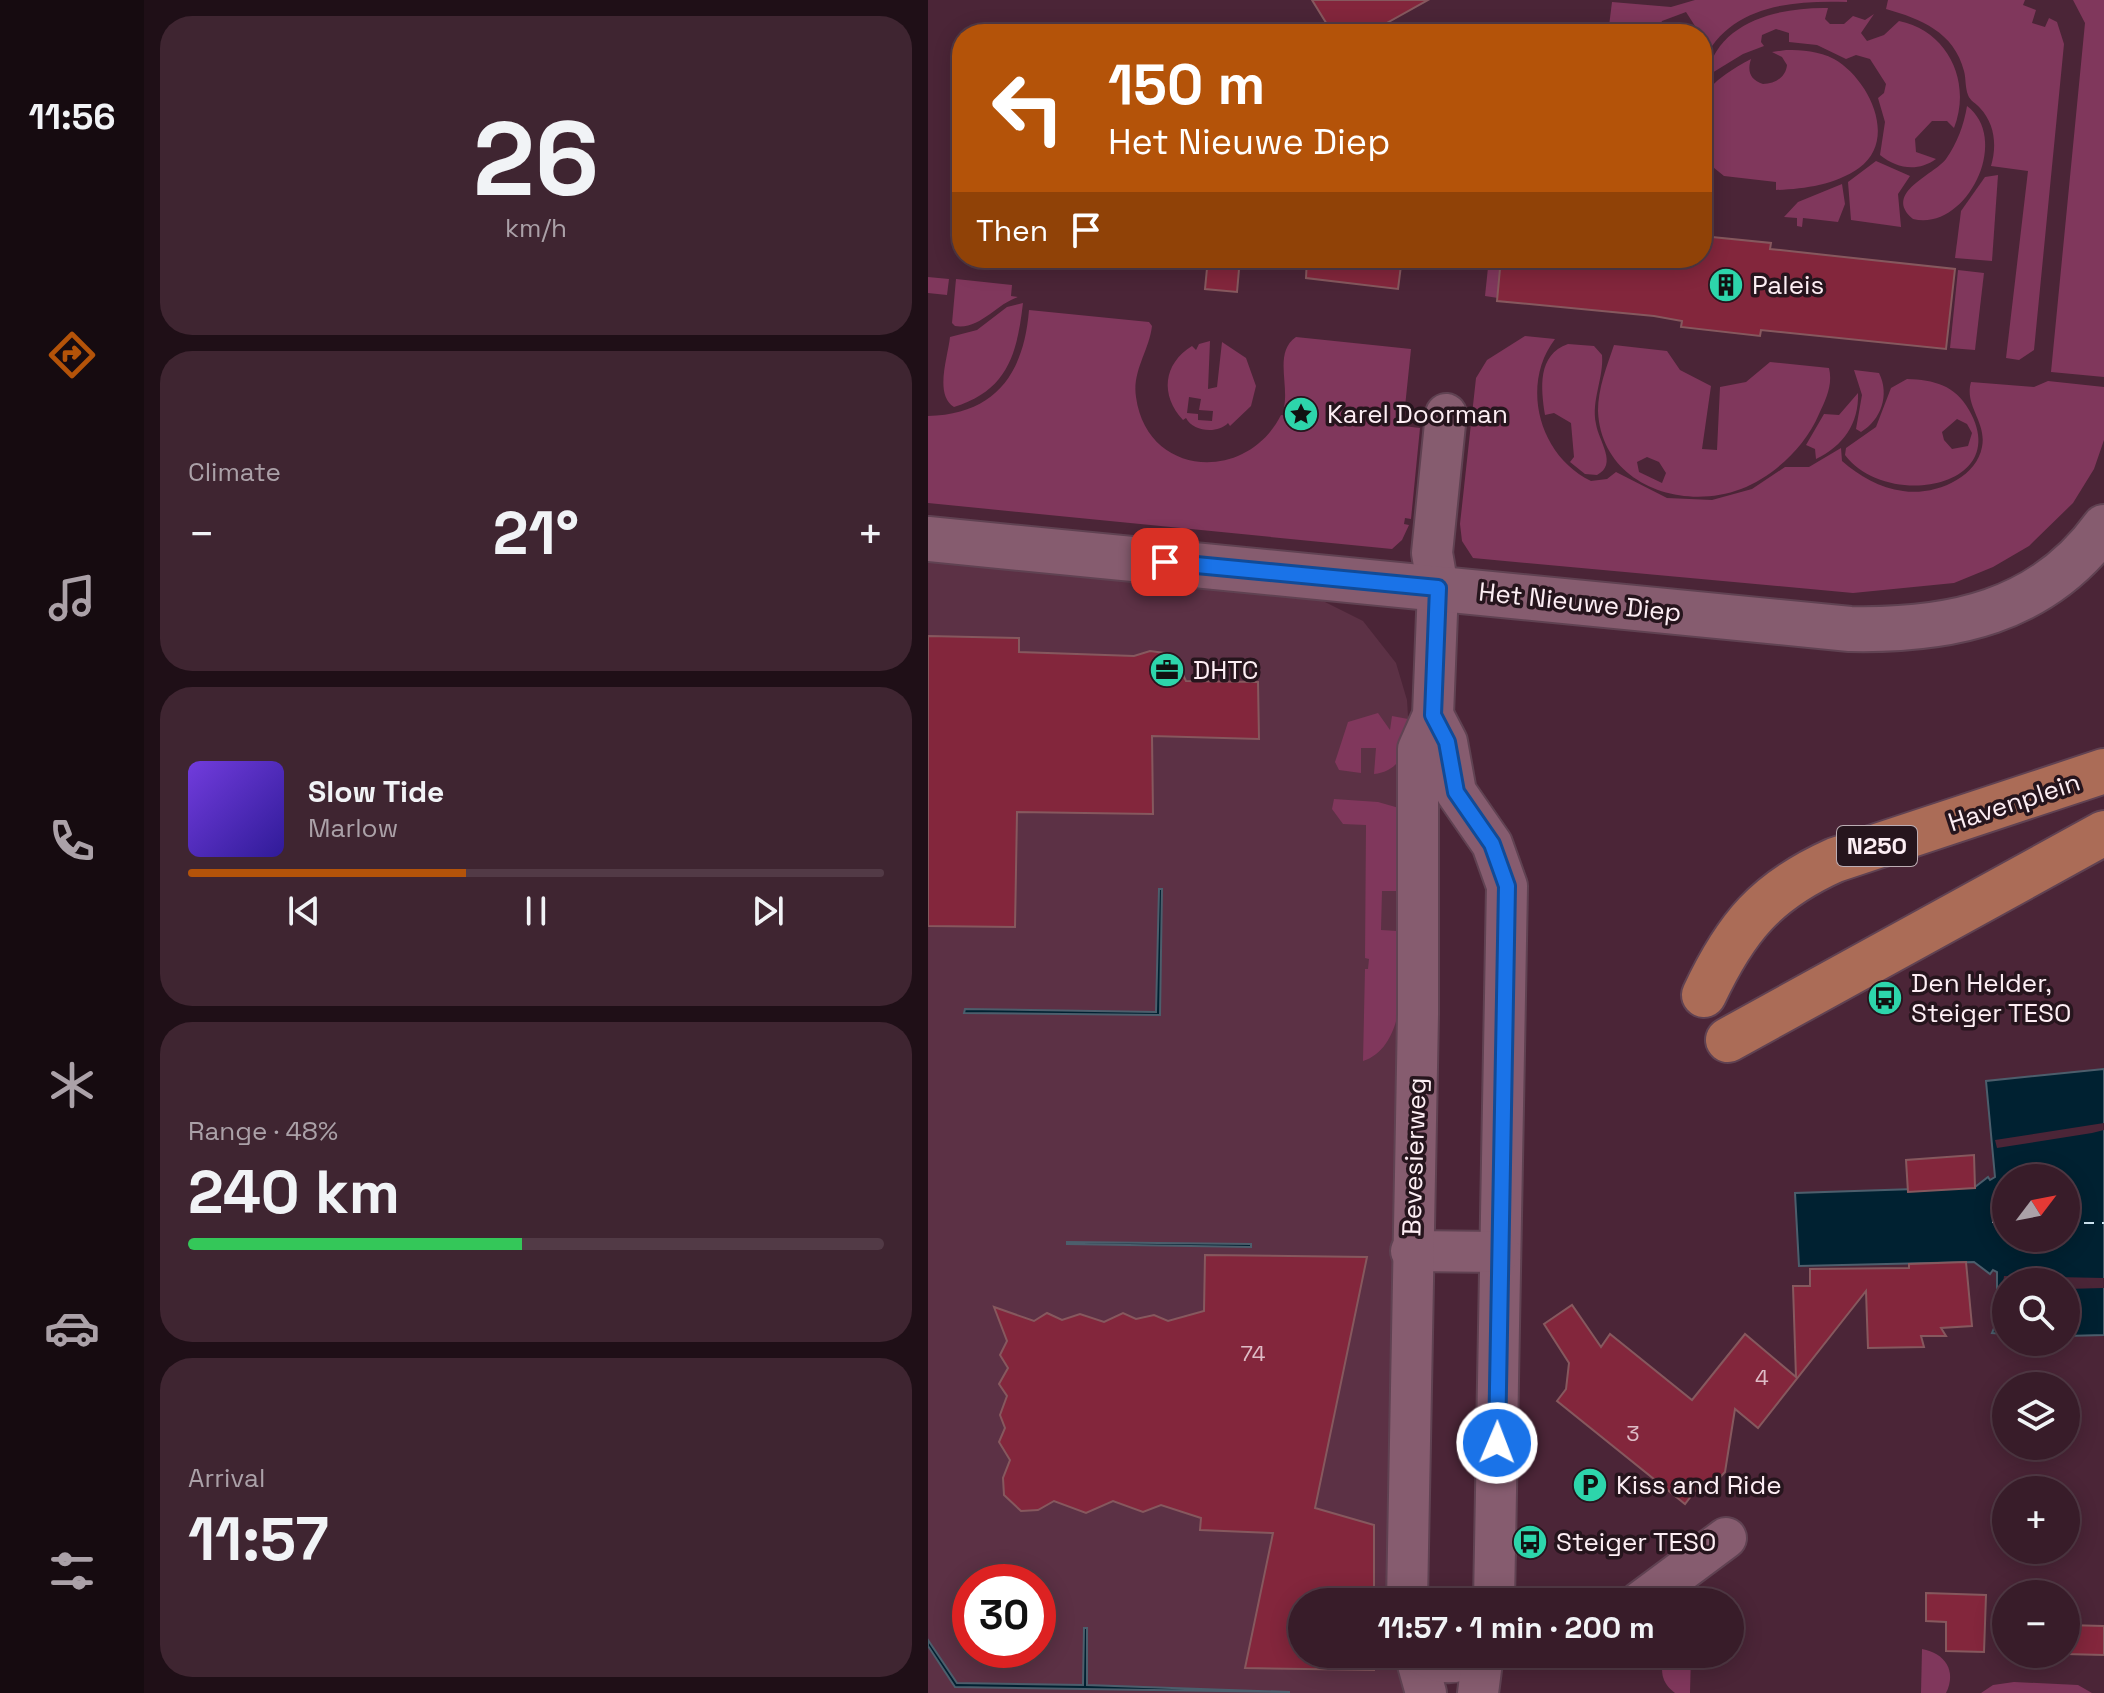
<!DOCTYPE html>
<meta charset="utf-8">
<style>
:root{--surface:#381c29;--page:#3f2531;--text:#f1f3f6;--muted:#aba1a8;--line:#523a46;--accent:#b45309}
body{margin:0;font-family:"Space Grotesk",sans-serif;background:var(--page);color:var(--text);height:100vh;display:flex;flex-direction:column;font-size:30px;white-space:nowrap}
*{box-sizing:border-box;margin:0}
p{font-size:26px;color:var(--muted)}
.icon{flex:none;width:44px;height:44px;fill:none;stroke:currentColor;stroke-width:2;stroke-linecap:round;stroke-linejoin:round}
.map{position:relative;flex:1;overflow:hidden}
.panel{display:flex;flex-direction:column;gap:16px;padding:16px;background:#1f0f17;width:784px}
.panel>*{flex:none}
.guide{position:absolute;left:24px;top:24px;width:760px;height:244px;border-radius:32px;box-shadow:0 4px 20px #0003,0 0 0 2px var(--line);background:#b45309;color:#fff;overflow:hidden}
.needle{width:52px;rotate:58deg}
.controls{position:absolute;left:1064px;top:1164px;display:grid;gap:16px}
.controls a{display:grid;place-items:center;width:88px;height:88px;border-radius:50%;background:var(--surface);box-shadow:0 4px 20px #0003,0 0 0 2px var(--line);font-size:40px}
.speed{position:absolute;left:24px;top:1564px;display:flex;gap:16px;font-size:40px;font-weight:700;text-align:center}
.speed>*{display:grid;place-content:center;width:104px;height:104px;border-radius:50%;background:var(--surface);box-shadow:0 4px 20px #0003,0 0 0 2px var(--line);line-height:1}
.speed .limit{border:12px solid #d22;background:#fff;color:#111}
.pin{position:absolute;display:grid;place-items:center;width:68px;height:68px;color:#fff;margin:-34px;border-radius:16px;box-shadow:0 4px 12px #0006}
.me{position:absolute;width:88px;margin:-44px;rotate:1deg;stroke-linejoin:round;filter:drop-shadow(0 0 6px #0008)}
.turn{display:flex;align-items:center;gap:28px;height:168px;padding:0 24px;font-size:36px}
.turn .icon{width:104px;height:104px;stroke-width:2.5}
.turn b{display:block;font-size:56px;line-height:68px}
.then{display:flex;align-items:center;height:76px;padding:0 24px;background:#0003;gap:16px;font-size:30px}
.big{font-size:60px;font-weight:700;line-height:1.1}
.panel .card{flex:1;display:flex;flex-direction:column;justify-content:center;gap:12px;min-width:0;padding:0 28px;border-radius:32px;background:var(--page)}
.panel .dial{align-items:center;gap:0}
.dial b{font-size:104px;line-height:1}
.song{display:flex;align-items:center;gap:24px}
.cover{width:96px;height:96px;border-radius:12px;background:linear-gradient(135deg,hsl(260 70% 55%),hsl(250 70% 35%))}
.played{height:8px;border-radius:4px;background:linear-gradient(90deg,var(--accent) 40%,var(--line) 40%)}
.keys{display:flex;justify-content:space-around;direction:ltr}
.heat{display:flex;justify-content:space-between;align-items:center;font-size:44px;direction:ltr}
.charge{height:12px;border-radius:6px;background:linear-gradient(90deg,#34c759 48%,var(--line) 0)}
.trip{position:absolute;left:360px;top:1588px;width:456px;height:80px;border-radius:40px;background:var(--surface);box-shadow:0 4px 20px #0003,0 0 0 2px var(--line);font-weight:700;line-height:80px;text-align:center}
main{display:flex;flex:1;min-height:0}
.tabs{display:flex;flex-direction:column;width:144px;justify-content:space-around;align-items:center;background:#160b10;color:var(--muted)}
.tabs .icon{width:56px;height:56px}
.tabs .current{color:var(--accent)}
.tabs b{font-size:36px;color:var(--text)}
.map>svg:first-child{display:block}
.built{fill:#5c3145;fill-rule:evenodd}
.green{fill:#80375c;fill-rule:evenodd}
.water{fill:#002131;stroke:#4c5e6c;stroke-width:2;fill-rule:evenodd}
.pier{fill:#4b2537}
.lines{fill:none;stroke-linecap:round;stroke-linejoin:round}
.ferry{stroke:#cee6f3;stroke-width:2;stroke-dasharray:10 8;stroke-linecap:butt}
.building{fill:#83263c;stroke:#86585e;stroke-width:2}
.minor-casing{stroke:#604252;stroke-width:44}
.tertiary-casing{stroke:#604252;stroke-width:48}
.primary-casing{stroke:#604252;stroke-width:48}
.minor{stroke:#865c6f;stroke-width:40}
.tertiary{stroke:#865c6f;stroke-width:44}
.primary{stroke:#ab6c57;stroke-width:44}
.route-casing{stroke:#114b97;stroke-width:20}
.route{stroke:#1a73e8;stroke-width:14}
.labels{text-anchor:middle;stroke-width:7;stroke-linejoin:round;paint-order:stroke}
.number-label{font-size:22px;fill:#debcc6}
.shield{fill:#26151d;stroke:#bcadb4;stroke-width:2}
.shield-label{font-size:24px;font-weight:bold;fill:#fdeef4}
.poi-label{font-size:26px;fill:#fdeef4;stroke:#26151d;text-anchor:start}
.street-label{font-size:26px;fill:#fdeef4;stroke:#26151d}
</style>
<main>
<nav class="tabs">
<b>11:56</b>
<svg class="icon current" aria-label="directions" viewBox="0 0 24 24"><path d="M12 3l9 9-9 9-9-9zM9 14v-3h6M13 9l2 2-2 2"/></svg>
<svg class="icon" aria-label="music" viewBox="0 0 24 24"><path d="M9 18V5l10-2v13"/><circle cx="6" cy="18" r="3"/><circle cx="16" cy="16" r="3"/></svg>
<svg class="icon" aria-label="phone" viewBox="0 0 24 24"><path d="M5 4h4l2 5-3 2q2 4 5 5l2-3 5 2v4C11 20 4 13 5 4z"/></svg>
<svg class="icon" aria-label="climate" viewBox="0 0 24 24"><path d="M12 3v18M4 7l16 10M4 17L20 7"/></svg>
<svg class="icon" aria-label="car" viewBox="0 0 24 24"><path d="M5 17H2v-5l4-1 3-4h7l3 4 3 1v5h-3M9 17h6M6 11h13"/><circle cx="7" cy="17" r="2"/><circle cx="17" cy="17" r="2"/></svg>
<svg class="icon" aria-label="filters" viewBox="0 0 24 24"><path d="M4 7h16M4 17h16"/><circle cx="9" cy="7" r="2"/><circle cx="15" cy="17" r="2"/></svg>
</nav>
<section class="panel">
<div class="card dial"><b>26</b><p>km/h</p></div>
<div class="card"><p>Climate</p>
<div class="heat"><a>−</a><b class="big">21°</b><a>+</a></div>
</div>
<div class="card">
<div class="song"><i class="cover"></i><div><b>Slow Tide</b><p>Marlow</p></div></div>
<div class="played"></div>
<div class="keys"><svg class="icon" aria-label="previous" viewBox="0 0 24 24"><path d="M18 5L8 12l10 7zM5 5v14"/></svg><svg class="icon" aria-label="pause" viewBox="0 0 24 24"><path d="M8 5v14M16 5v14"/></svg><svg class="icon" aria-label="next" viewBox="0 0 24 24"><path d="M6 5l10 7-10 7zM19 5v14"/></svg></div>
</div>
<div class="card"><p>Range · 48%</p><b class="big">240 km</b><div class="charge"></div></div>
<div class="card"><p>Arrival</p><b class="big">11:57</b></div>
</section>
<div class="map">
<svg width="1176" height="1693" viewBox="0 0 1176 1693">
<rect width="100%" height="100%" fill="#4b2537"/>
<path class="built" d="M 0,562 L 389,598 L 435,621 L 468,663 L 479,700 L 481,733 L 465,1602 L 374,1602 L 374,1654 L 472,1654 L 483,1693 L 0,1693 ZM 42,1582 L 110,1582 L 110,1650 L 42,1650 Z"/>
<g class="green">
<path d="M 767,0 L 919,0 L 919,2 C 862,0 799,6 774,64 L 774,34 L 764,34 L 767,26 L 758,12 L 734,21 L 728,34 L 680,34 L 684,2 L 743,7 Z"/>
<path d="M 960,0 L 1097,0 L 1095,5 L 1108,10 L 1104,23 L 1117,27 L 1121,18 L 1129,22 L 1136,44 L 1106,350 L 1091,360 L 1078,358 L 1100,171 L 1063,166 C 1069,146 1067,124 1052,108 C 1048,103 1042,101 1040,95 C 1037,87 1038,78 1036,71 C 1026,32 993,19 958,9 Z"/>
<path d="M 1145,0 L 1176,0 L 1176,377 L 1123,372 L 1157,23 Z"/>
<path d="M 900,8 L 897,19 L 902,24 L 916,24 L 925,16 L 937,20 L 946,14 L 933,33 L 939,41 L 956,35 L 971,21 C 1020,31 1044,82 1026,128 L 1019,121 L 1004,121 L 987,139 L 988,152 L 1008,159 C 990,172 969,169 952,155 L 957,122 L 950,98 L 956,93 L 958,84 L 942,59 L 928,55 L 918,59 L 889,45 L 861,42 L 861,33 L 848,29 L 834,35 L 833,42 L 836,46 L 815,54 L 779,76 C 789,21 852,7 900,8 Z"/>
<path d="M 858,50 C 874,50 891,51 906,59 C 940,78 971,139 931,168 C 907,185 876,189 848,190 L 848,182 L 796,176 L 775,159 C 767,100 771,87 823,59 C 819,71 822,80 835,84 C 847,84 858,77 859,65 L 854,57 L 844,52 Z"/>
<path d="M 1039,106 C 1084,140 1038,232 985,219 C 954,193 1006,175 1018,159 C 1029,143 1036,125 1039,106 Z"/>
<path d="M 948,161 L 982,176 L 970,194 L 973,227 L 923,220 L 920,182 Z"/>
<path d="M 1070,175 L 1064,261 L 1027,258 L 1033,211 L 1057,177 Z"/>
<path d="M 914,184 L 917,204 L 910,222 L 875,218 L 874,227 L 869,226 L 869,218 L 856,217 L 870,202 Z"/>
<path d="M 561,258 L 574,258 L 570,298 L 557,296 Z"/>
<path d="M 1030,270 L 1056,273 L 1047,350 L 1022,348 Z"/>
<path d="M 0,277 L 21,279 L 19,295 L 0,293 Z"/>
<path d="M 28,279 L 84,285 L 83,296 L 90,297 C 68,304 52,330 27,326 L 24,323 Z"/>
<path d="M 95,303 C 89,354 80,390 26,407 C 6,395 20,357 22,337 L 49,330 L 79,307 Z"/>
<path d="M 101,310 L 221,322 L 224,326 C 221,351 204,371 208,397 C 219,478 319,483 353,415 L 376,418 L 377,410 L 356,407 C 361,384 346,352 368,337 L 483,349 L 475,426 L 492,428 L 483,519 L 477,518 L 476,524 L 481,525 L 474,540 L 464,549 L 0,503 L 0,416 C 68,414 96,373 101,310 Z"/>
<path d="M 597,336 L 627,339 C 592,385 611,456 663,481 L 679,479 L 688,472 L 739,498 L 784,500 L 824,489 L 857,467 L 881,467 L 913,448 L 914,461 C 931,476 952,488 975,491 C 1005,496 1048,479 1054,447 C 1059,422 1036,406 1043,382 L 1106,387 L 1120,381 L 1176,387 L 1176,440 L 1166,469 L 1145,503 L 1101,546 L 1065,567 L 1026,583 L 925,593 L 545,558 L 534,541 L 532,524 L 548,378 L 559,360 Z"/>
<path d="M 282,341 L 280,389 L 289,387 L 294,342 L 318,358 L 328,386 L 323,406 L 302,426 L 300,423 C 290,434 265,432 258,418 L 255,420 C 232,395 235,364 264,346 L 268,350 L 271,344 ZM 261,397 L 273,399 L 271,410 L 285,411 L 284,421 L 270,420 L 270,414 L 259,413 Z"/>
<path d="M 640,344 L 666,346 L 674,355 C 676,378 663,400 668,424 C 671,442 690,464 669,475 L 657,474 L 642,462 L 646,457 L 643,423 L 626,413 L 617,415 C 613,388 609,355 640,344 Z"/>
<path d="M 686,345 L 739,351 L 752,370 L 783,386 L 774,449 L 789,450 L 792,387 L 818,382 L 842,362 L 901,368 C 905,385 898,399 891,414 C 877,447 846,476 813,489 C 752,512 673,483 670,411 C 670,388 679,366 686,345 ZM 719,457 L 731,462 L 738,473 L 734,483 L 711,472 L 709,462 Z"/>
<path d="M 926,370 L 951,373 C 962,395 953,420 933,432 L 928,429 L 934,395 Z"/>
<path d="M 979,379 C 1006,380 1027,385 1041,410 C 1086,488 958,510 917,455 L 918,448 L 948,427 L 963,388 ZM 1029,419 L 1039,424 L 1044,433 L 1040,446 L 1024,449 L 1016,440 L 1014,432 Z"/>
<path d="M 930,393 C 931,424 915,446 888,459 L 887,449 L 878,445 L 896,414 L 911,415 Z"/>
<path d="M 450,713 L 462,730 L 464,716 L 480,719 C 482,744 475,771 446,774 L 448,748 L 433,748 L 433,773 L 411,770 L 407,762 L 420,722 Z"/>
<path d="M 406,799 L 450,802 L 478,810 L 477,891 L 454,891 L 453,930 L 469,931 L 469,936 L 477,937 C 474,973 479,1047 435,1061 L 437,969 L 440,969 L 441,959 L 437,958 L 438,825 L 415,824 L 404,809 Z"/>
<path d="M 994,1649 C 1017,1653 1029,1671 1018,1693 L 993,1693 Z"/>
<path d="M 738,1654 L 763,1654 L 762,1693 L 747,1693 C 733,1683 731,1669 738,1654 Z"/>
<path d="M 1086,1682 L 1150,1685 L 1164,1693 L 1053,1693 L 1065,1685 Z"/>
</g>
<g class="water">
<path d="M 231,889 L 234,889 L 232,1015 L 36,1013 L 37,1009 L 228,1012 Z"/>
<path d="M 1176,1069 L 1176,1335 L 1138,1336 L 1138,1282 L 1078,1282 L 1078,1334 L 1064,1333 L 1069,1321 L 1069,1272 L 1065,1270 L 1062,1274 L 1046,1262 L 871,1266 L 867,1193 L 1047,1187 L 1060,1177 L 1062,1180 L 1067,1177 L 1058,1081 ZM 1078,1178 L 1138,1178 L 1138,1238 L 1078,1238 Z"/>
<path d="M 139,1242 L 323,1244 L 323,1247 L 139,1244 Z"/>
<path d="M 156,1628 L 159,1628 L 159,1685 L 362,1692 L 27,1687 L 0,1646 L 0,1640 L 29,1683 L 155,1685 Z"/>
</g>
<g class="pier">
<path d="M 1176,1123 L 1176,1130 L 1164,1133 L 1069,1148 L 1067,1140 Z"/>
<path d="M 1076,1276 L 1176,1278 L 1176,1288 L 1138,1289 L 1138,1282 L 1075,1283 Z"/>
</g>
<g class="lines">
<g class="ferry">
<path d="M 1064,1222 L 1078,1222"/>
<path d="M 1138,1223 L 1176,1223"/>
</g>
</g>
<g class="building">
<path d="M 384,0 L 500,0 L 439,34 L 405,34 Z"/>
<path d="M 774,236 L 843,243 L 842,249 L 1027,269 L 1018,349 L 833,330 L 832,336 L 753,327 L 754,321 L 726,316 L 569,301 L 573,258 L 774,258 Z"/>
<path d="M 280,258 L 312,258 L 309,292 L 277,289 Z"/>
<path d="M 379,258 L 474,258 L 470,289 L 378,278 Z"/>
<path d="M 0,636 L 91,638 L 91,652 L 206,656 L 222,651 L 237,653 L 251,667 L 258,681 L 330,682 L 331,739 L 224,736 L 225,814 L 89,812 L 87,927 L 0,926 Z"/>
<path d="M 1046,1155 L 1047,1188 L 980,1192 L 978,1160 Z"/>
<path d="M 277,1255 L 439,1257 L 387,1508 L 446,1525 L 446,1602 L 374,1602 L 374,1654 L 446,1654 L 446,1670 L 317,1668 L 345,1533 L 272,1530 L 273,1518 L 233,1505 L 215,1512 L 185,1501 L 158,1513 L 126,1501 L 110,1510 L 93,1511 L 76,1495 L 75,1478 L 82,1460 L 71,1442 L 77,1428 L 72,1415 L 79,1396 L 71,1384 L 80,1368 L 72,1355 L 79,1341 L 66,1307 L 106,1321 L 119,1313 L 134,1320 L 152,1314 L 176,1322 L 195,1313 L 208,1319 L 226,1315 L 240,1321 L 276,1311 Z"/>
<path d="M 1038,1262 L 1044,1326 L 1013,1328 L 1018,1336 L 993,1336 L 996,1347 L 940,1348 L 938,1291 L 830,1428 L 807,1409 L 797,1472 L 783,1487 L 767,1491 L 757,1504 L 629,1401 L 638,1389 L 641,1363 L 616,1324 L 644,1305 L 673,1347 L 682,1334 L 764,1400 L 817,1334 L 868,1377 L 865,1286 L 882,1286 L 882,1269 L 981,1268 L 981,1264 Z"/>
<path d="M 998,1593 L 1058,1595 L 1056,1652 L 1018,1651 L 1018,1622 L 998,1621 Z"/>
<path d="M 1138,1625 L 1176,1626 L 1176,1655 L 1138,1654 Z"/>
</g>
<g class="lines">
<g class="minor-casing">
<g id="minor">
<path d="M 505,715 L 519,742 L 528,792 L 564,844 L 579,886 L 566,1602"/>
<path d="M 483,1251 L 572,1252"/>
<path d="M 479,1602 L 490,1014 L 490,749 L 505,715 L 510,588 L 504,553 L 518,414"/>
<path d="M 712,1602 L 798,1538"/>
<path d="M 487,1654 L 498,1693"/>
<path d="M 493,1654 C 511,1664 528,1666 546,1654"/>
<path d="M 550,1693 L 555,1654"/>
</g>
</g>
<g class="tertiary-casing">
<path id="tertiary" d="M 0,539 L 922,629 C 1022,631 1114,613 1176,527"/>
</g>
<g class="primary-casing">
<g id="primary">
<path d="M 776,995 C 808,927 838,891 907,860 L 1176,771"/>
<path d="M 800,1040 L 1176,833"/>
</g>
</g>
<use href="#minor" class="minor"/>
<use href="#tertiary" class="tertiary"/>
<use href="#primary" class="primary"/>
</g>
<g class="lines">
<g class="route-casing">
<path id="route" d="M 237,562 L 510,588 L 505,715 L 519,742 L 528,792 L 564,844 L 579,886 L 569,1443"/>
</g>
<use href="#route" class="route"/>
</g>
<defs>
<g id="building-disc" transform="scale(1.8)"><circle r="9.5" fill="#2dd5ab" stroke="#26151d"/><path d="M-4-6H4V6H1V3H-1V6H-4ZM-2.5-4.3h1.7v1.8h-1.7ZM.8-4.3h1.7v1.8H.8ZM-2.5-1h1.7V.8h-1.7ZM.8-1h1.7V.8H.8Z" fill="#111"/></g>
<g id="sight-disc" transform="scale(1.8)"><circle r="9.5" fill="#2dd5ab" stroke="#26151d"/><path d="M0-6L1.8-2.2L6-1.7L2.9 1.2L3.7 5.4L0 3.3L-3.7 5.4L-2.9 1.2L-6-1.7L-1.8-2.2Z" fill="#111"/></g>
<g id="office-disc" transform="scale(1.8)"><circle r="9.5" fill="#2dd5ab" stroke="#26151d"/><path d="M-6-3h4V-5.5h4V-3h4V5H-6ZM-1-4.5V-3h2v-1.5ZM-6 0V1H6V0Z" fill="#111"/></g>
<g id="bus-disc" transform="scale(1.8)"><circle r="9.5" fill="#2dd5ab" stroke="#26151d"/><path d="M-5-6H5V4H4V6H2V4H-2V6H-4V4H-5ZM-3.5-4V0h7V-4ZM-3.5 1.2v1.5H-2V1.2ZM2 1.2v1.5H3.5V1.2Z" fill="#111"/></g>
<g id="parking-disc" transform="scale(1.8)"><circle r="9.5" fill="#2dd5ab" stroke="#26151d"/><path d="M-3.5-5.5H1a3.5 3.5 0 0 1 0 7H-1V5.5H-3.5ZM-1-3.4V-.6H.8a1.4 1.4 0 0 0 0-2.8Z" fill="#111"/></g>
</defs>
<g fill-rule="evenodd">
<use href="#building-disc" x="798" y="285"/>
<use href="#sight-disc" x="373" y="414"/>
<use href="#office-disc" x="239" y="670"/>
<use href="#bus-disc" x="957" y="998"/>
<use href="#parking-disc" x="662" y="1485"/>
<use href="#bus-disc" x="602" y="1542"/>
</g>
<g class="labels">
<g class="number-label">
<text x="325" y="1361">74</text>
<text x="834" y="1385">4</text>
<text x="705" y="1441">3</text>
</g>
<rect class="shield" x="909" y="826" width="80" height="40" rx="6"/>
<g class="shield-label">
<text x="949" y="854">N250</text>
</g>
<g class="poi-label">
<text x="824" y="294">Paleis</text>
<text x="399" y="423">Karel Doorman</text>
<text x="265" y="679">DHTC</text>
<text x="983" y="992">Den Helder,<tspan x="983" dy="30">Steiger TESO</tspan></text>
<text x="688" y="1494">Kiss and Ride</text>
<text x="628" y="1551">Steiger TESO</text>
</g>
<g class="street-label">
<text transform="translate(652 602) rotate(6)" y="9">Het Nieuwe Diep</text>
<text transform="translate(1086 802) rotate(-18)" y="9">Havenplein</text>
<text transform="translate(486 1157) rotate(-88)" y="9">Bevesierweg</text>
</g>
</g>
</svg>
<div class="controls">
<a><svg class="needle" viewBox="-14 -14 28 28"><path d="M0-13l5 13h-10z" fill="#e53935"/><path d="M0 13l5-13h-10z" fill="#aba1a8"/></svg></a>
<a><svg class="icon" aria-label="search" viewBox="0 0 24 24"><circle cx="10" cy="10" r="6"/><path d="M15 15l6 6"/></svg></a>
<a><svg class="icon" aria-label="layers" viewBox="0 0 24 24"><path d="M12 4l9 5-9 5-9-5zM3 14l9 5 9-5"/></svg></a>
<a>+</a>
<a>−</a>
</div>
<div class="speed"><div class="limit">30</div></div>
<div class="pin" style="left:237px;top:562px;background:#d93025"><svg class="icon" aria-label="arrive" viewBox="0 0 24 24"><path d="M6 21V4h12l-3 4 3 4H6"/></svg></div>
<svg class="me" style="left:569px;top:1443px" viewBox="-20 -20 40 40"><circle r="17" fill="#1a73e8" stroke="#fff" stroke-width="3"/><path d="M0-11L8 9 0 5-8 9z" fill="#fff"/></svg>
<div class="trip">11:57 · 1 min · 200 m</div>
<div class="guide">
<div class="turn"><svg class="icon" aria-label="left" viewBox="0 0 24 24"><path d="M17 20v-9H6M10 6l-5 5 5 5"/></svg><div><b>150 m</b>Het Nieuwe Diep</div></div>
<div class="then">Then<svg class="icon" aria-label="arrive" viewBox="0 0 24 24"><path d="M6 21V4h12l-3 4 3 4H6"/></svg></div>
</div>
</div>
</main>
